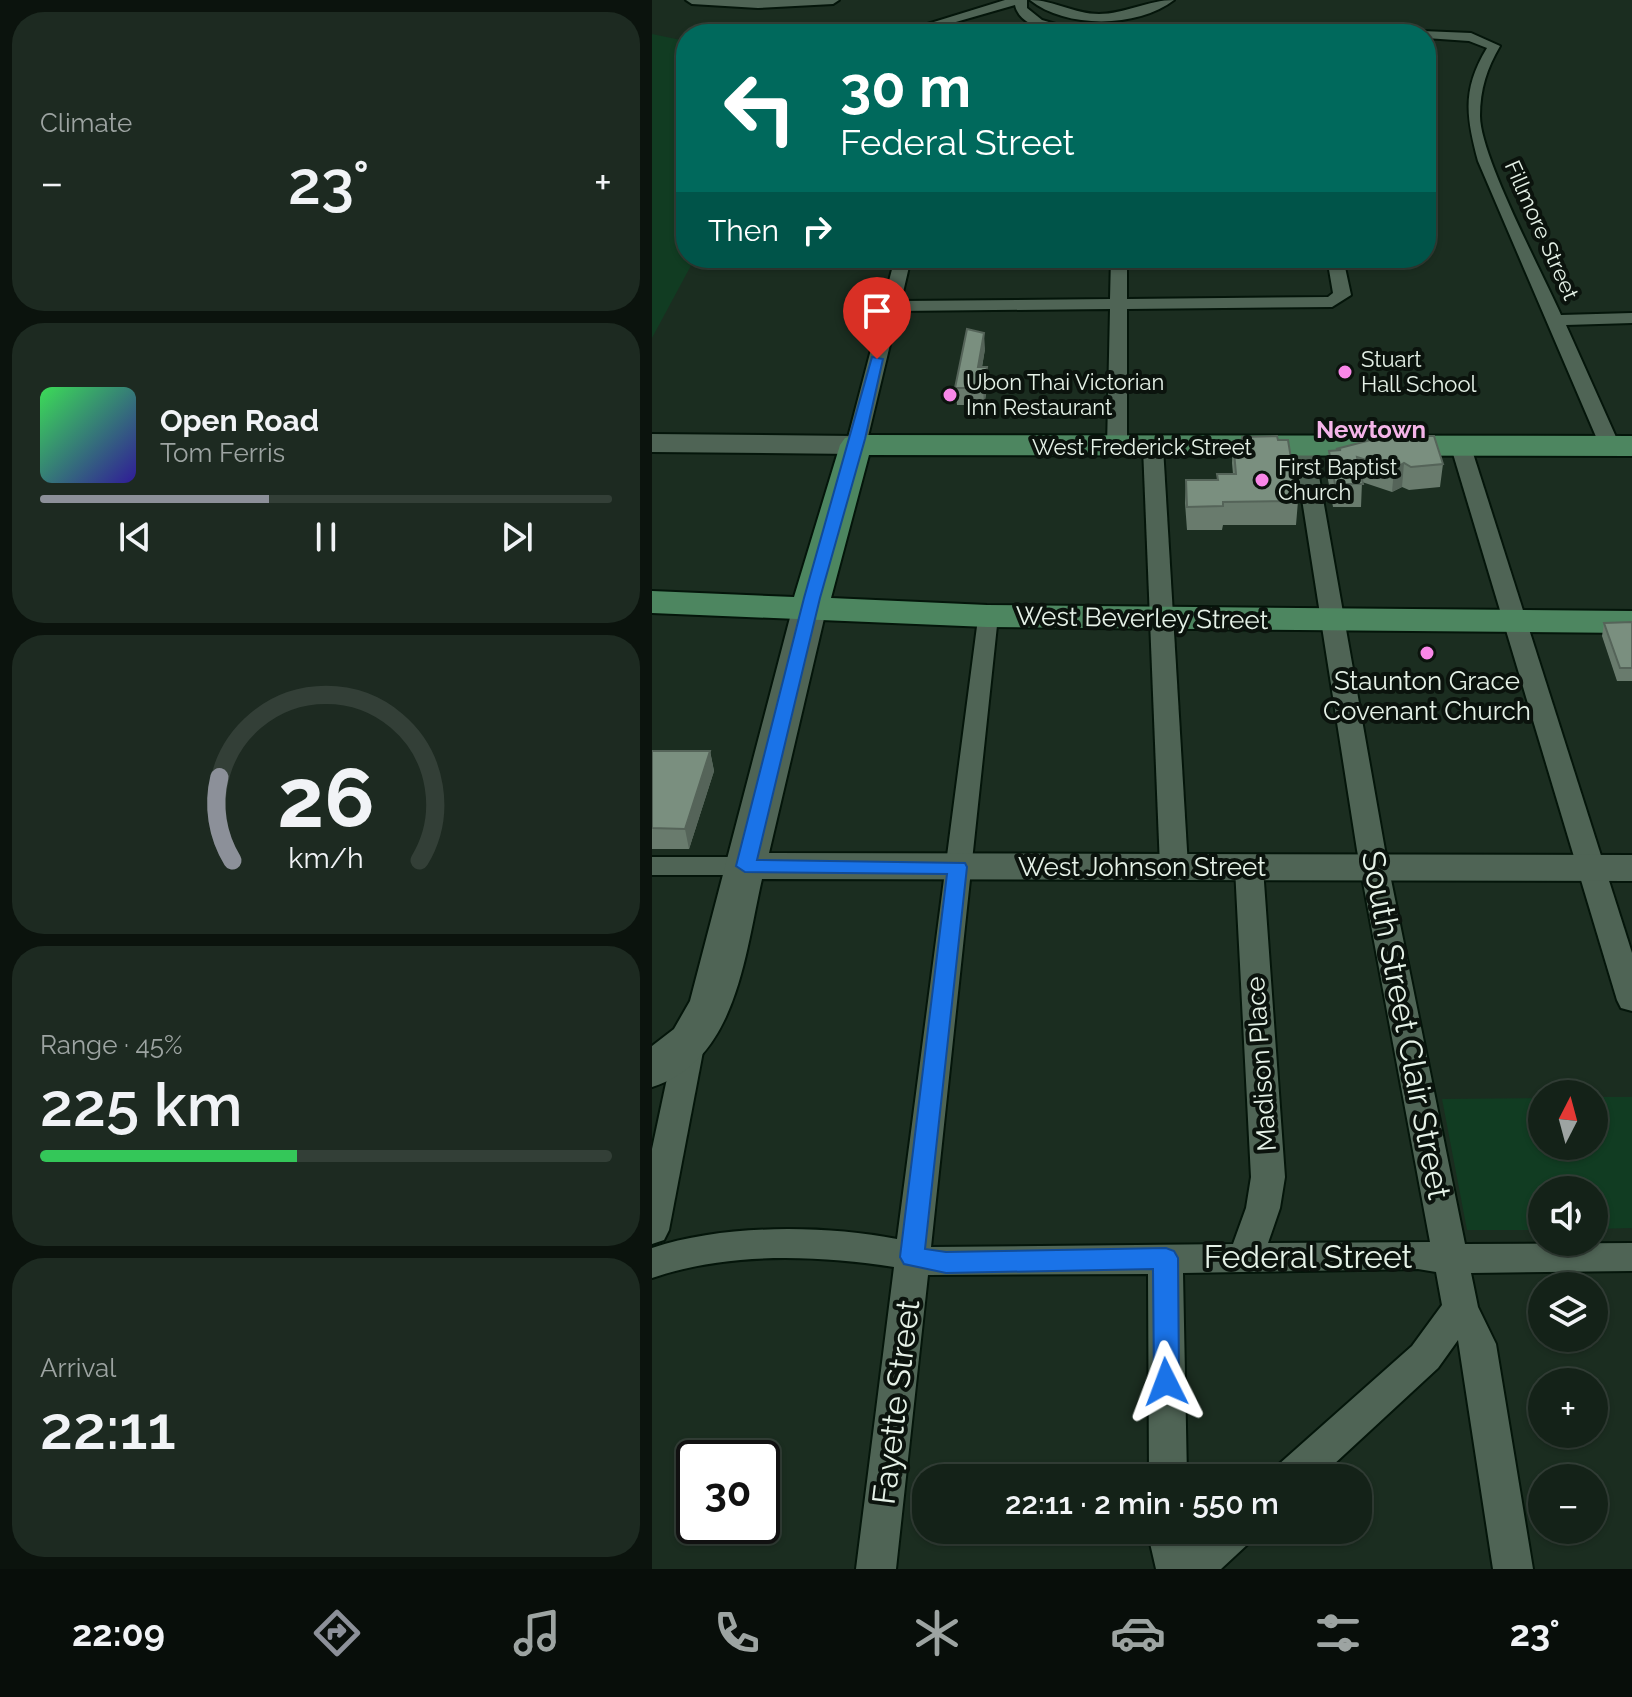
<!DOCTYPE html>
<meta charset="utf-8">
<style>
:root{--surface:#142218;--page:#1d2a21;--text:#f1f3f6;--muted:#9da4a2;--line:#333f37;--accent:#8c9099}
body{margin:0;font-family:Raleway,sans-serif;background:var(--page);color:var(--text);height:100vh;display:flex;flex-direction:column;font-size:30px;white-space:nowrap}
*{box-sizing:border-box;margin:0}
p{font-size:26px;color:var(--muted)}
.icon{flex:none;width:44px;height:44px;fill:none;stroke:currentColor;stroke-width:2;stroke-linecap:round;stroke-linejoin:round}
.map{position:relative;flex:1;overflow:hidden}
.side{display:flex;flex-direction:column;gap:12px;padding:12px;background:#0b130d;width:652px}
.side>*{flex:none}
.top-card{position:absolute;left:24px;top:24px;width:760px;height:244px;border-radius:32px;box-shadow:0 2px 6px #0004,0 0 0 2px var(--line);background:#00695c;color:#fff;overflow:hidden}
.needle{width:52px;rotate:6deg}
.buttons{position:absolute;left:876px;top:1080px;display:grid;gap:16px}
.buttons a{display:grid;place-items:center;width:80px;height:80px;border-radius:50%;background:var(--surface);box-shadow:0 2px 6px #0004,0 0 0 2px var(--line);font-size:40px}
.speed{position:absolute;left:24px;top:1440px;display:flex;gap:16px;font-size:40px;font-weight:700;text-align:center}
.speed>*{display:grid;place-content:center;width:104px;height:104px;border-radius:50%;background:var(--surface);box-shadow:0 2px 6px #0004,0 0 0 2px var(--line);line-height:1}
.speed .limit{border:4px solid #111;border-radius:12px;background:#fff;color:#111}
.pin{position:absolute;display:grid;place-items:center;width:68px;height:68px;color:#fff;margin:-82px -34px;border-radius:50% 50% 50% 0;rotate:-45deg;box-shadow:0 0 8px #0007}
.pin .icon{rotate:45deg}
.me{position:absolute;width:88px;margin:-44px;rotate:357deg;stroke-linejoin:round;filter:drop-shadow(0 0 6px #0008)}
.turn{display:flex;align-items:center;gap:28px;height:168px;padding:0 32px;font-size:36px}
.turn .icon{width:104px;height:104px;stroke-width:2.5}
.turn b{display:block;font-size:56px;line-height:68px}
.then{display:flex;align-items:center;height:76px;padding:0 32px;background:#0003;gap:16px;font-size:30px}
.big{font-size:60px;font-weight:600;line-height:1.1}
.side .tile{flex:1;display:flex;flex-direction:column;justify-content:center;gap:12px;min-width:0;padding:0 28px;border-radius:32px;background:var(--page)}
.side .dial{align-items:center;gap:0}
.dial svg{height:208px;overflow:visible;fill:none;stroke:var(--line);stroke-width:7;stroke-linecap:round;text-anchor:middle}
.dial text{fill:var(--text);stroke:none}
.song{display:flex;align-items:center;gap:24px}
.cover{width:96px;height:96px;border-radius:12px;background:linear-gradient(135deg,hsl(130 70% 55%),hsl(250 70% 35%))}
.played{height:8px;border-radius:4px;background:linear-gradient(90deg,var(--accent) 40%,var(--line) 40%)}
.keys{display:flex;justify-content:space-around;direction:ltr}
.heat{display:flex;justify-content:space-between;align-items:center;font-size:44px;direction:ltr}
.charge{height:12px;border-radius:6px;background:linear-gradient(90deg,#34c759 45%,var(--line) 0)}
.trip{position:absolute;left:260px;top:1464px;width:460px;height:80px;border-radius:32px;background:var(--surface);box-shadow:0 2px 6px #0004,0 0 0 2px var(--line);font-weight:600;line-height:80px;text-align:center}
.tab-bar{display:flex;height:128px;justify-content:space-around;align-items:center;background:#080e0a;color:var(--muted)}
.tab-bar .icon{width:56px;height:56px}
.tab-bar .selected{color:var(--accent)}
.tab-bar b{font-size:36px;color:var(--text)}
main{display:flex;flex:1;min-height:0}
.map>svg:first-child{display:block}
.green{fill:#113c22}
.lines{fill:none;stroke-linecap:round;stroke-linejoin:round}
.street-casing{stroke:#04150a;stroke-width:4}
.secondary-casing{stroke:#04150a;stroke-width:4}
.primary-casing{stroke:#04150a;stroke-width:4}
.street{fill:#4f6455;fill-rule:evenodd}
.secondary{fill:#4f6455;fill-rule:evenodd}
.primary{fill:#4d8660;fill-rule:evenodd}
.wall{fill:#697b6d}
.shaded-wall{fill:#556459}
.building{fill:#7a8f7f;stroke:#556459;stroke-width:2}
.route{fill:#1a73e8;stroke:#114b97;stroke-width:2}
.poi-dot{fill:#f987e8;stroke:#0b130d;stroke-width:3}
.labels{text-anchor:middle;stroke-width:8;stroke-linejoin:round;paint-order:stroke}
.far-street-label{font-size:22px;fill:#e5f1e7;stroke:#0b130d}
.far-poi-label{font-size:22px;fill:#e5f1e7;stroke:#0b130d;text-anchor:start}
.far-neighbourhood-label{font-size:24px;font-weight:bold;fill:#f4b4e8;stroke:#0b130d}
.street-label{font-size:26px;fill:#e5f1e7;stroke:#0b130d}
.poi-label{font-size:26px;fill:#e5f1e7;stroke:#0b130d}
.near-street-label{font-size:32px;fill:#e5f1e7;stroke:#0b130d}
</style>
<main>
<section class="side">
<div class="tile"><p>Climate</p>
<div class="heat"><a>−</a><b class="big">23°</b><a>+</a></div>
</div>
<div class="tile">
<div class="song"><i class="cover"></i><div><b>Open Road</b><p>Tom Ferris</p></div></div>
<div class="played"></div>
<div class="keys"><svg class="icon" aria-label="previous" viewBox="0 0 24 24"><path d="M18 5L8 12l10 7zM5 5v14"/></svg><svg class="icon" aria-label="pause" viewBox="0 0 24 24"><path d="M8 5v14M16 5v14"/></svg><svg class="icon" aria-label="next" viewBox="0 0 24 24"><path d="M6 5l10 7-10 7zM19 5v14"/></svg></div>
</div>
<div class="tile dial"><svg viewBox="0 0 100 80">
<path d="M14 69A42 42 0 1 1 86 69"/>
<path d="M14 69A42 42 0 0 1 9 37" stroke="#8c9099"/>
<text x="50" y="56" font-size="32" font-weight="700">26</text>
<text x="50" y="72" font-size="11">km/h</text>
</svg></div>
<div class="tile"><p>Range · 45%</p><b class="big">225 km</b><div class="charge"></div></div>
<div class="tile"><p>Arrival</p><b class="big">22:11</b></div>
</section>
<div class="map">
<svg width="980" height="1569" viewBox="0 0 980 1569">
<rect width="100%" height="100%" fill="#1b2d20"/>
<g class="green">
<path d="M 0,34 L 34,41 L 34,258 L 43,258 L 0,338 Z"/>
<path d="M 942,1097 L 980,1097 L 980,1228 L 942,1229 L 942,1190 L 890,1190 L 890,1230 L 815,1230 L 790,1099 L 890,1098 L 890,1146 L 942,1146 Z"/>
</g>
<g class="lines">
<g class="street-casing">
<g id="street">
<path d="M 34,0 L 187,0 L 181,4 L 106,8 L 40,4 Z"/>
<path d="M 353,0 L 375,0 L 375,8 L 390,20 L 434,33 C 413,36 368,30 363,5 L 262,34 L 243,34 Z"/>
<path d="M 378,0 C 402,0 422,14 447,14 C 473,14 496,0 522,0 C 486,28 414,29 378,0 Z"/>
<path d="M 770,31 L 819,33 L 848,46 C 835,68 828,89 828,116 C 828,156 890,272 909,315 L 980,313 L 980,323 L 914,325 L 968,446 L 965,450 L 958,452 L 948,446 L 826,161 C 814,116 810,89 835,48 L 817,41 L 774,38 L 774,34 L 768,34 Z"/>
<path d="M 243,258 L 259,258 L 249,301 L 458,299 L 459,258 L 475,258 L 475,299 L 676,297 L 681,293 L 675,258 L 691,258 L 699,295 L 680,307 L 475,309 L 475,447 L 465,453 L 455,447 L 458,309 L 246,311 L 214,445 L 204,451 L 194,445 Z"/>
<path d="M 501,441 L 511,447 L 536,867 L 532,873 L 512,873 L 508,867 L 491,447 Z"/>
<path d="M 809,441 L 819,447 L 980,953 L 980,1011 L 969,1008 L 965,1000 L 799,447 Z"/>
<path d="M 652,442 L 662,448 L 733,850 L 813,1244 L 980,1243 L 980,1271 L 819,1273 L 826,1307 L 844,1344 L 881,1569 L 841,1569 L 806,1340 L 786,1368 L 667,1478 L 621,1478 L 626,1465 L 760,1346 L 790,1305 L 784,1272 L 766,1269 L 531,1273 L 535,1478 L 497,1478 L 496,1274 L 276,1275 L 244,1569 L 204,1569 L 242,1267 C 164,1255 75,1252 0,1278 L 0,1248 C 72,1224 171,1225 245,1239 L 327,611 L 343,611 L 346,616 L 279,1247 L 581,1244 L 594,1208 L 599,1177 L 583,868 L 587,862 L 607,862 L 611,868 L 633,1177 L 628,1208 L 616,1243 L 778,1242 L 705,850 L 642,448 Z"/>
<path d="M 0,857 L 93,857 L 103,860 L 107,866 L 103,872 L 93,875 L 0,875 Z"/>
<path d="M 38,1030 L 49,1033 L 53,1041 L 17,1230 L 12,1240 L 0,1244 L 0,1149 L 23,1041 L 27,1033 Z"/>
<path d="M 495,1530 L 535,1530 L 537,1545 L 554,1530 L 603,1530 L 597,1543 L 569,1569 L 504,1569 Z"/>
</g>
</g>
<g class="secondary-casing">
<g id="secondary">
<path d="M 0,434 L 204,436 L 214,439 L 218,445 L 214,451 L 204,454 L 0,452 Z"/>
<path d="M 157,600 L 169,603 L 174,610 L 117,853 L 980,855 L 980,881 L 110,879 C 93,953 85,1061 0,1087 L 0,1046 L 22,1029 L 38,1001 L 140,610 L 145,603 Z"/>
</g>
</g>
<g class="primary-casing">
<path id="primary" d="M 204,435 L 980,436 L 980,456 L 217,455 L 179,598 L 335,605 L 980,611 L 980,633 L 335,627 L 0,613 L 0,591 L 142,597 L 188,445 L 193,438 Z"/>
</g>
<use href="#street" class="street"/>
<use href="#secondary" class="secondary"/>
<use href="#primary" class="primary"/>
</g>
<g class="wall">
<path d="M 333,349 L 330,367 L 336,384 L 332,405 L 305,405 L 303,388 Z"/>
<path d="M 581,441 L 646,501 L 644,525 L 571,525 L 570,530 L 535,530 L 533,503 L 534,480 L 565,480 L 565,474 L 581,474 L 580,463 Z"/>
<path d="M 684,449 L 791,464 L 788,487 L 757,490 L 750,487 L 740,492 L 710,482 L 709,507 L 681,507 L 675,474 L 677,451 L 684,451 Z"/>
<path d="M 980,622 L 980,681 L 965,681 L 950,636 L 952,623 Z"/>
<path d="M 0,751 L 58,751 L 62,771 L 37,849 L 0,849 Z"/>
</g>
<g class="shaded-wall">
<path d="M 332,333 L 333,349 L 327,384 L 326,367 Z"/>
<path d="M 335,367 L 336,384 L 332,405 L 331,388 Z"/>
<path d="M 752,463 L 750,487 L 740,492 L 742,469 Z"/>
<path d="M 58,751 L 62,771 L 37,849 L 33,829 Z"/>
</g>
<g class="building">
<path d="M 315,329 L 332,333 L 326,367 L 335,367 L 331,388 L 303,388 Z"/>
<path d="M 625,436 L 626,440 L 636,440 L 646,501 L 571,502 L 571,506 L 535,507 L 534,480 L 566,480 L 565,474 L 584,474 L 581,441 L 590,441 L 590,437 Z"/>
<path d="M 734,436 L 782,436 L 791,464 L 759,467 L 752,463 L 742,469 L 705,457 L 711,484 L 683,484 L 677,451 L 689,450 L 684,449 Z"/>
<path d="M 980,622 L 980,668 L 968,668 L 952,623 Z"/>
<path d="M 0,751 L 58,751 L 33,829 L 0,828 Z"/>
</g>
<path class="route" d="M 220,357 L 231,359 L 213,439 L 168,598 L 105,860 L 313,863 L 315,867 L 273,1249 L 294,1252 L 514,1248 L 522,1251 L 526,1258 L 527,1382 L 524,1391 L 514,1394 L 505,1391 L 502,1382 L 501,1269 L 294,1273 L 252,1264 L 248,1257 L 295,874 L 93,872 L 84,866 L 152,598 Z"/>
<g class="poi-dot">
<circle cx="693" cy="372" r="8"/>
<circle cx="298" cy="395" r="8"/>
<circle cx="610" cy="480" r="8"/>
<circle cx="775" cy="653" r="8"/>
</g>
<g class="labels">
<g class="far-street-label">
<text transform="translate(890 230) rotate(66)" y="8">Fillmore Street</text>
<text x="490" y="455">West Frederick Street</text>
</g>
<g class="far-poi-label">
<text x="709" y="367">Stuart<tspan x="709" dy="25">Hall School</tspan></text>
<text x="314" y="390">Ubon Thai Victorian<tspan x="314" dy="25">Inn Restaurant</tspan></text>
<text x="626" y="475">First Baptist<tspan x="626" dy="25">Church</tspan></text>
</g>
<g class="far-neighbourhood-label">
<text x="719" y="438">Newtown</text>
</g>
<g class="street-label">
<text transform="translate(490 618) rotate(1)" y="9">West Beverley Street</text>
<text x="490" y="876">West Johnson Street</text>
<text transform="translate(609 1064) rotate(-94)" y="9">Madison Place</text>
</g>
<g class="poi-label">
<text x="775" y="690">Staunton Grace<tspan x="775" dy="30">Covenant Church</tspan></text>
</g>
<g class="near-street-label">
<text transform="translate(754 1025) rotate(79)" y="11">South Street Clair Street</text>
<text x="656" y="1268">Federal Street</text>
<text transform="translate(244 1402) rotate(-83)" y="11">Fayette Street</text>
</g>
</g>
</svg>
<div class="buttons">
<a><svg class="needle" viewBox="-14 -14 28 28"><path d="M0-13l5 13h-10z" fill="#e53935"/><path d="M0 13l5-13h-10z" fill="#9da4a2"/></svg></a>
<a><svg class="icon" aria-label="sound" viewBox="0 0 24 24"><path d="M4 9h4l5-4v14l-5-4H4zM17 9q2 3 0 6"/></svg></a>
<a><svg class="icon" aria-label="layers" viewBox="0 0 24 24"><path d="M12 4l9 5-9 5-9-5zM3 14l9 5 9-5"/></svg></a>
<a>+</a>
<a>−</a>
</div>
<div class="speed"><div class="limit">30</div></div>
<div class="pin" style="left:225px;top:359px;background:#d93025"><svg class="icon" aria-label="arrive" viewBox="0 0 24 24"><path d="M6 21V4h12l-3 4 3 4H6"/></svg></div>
<svg class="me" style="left:514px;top:1382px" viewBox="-20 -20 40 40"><path d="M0-17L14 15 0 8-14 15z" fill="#1a73e8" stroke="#fff" stroke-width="4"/></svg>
<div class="trip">22:11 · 2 min · 550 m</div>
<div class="top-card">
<div class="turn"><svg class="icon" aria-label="left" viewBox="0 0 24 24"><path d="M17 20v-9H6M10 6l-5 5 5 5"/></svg><div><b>30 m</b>Federal Street</div></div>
<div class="then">Then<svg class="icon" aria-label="right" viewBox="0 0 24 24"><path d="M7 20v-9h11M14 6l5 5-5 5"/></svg></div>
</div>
</div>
</main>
<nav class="tab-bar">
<b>22:09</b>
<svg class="icon selected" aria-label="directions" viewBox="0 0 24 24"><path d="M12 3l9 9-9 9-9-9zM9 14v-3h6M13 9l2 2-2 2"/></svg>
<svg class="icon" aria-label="music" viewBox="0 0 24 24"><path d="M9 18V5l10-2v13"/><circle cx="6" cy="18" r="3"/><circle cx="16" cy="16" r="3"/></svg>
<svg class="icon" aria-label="phone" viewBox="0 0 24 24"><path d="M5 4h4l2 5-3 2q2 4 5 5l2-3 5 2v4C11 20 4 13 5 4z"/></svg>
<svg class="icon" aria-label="climate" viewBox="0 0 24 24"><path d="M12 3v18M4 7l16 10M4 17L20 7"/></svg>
<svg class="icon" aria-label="car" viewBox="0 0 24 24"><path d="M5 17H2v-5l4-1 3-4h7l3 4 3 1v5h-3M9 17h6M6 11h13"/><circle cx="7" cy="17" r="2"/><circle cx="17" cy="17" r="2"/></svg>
<svg class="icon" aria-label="filters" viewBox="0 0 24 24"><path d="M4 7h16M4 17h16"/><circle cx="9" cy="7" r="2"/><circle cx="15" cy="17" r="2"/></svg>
<b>23°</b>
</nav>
